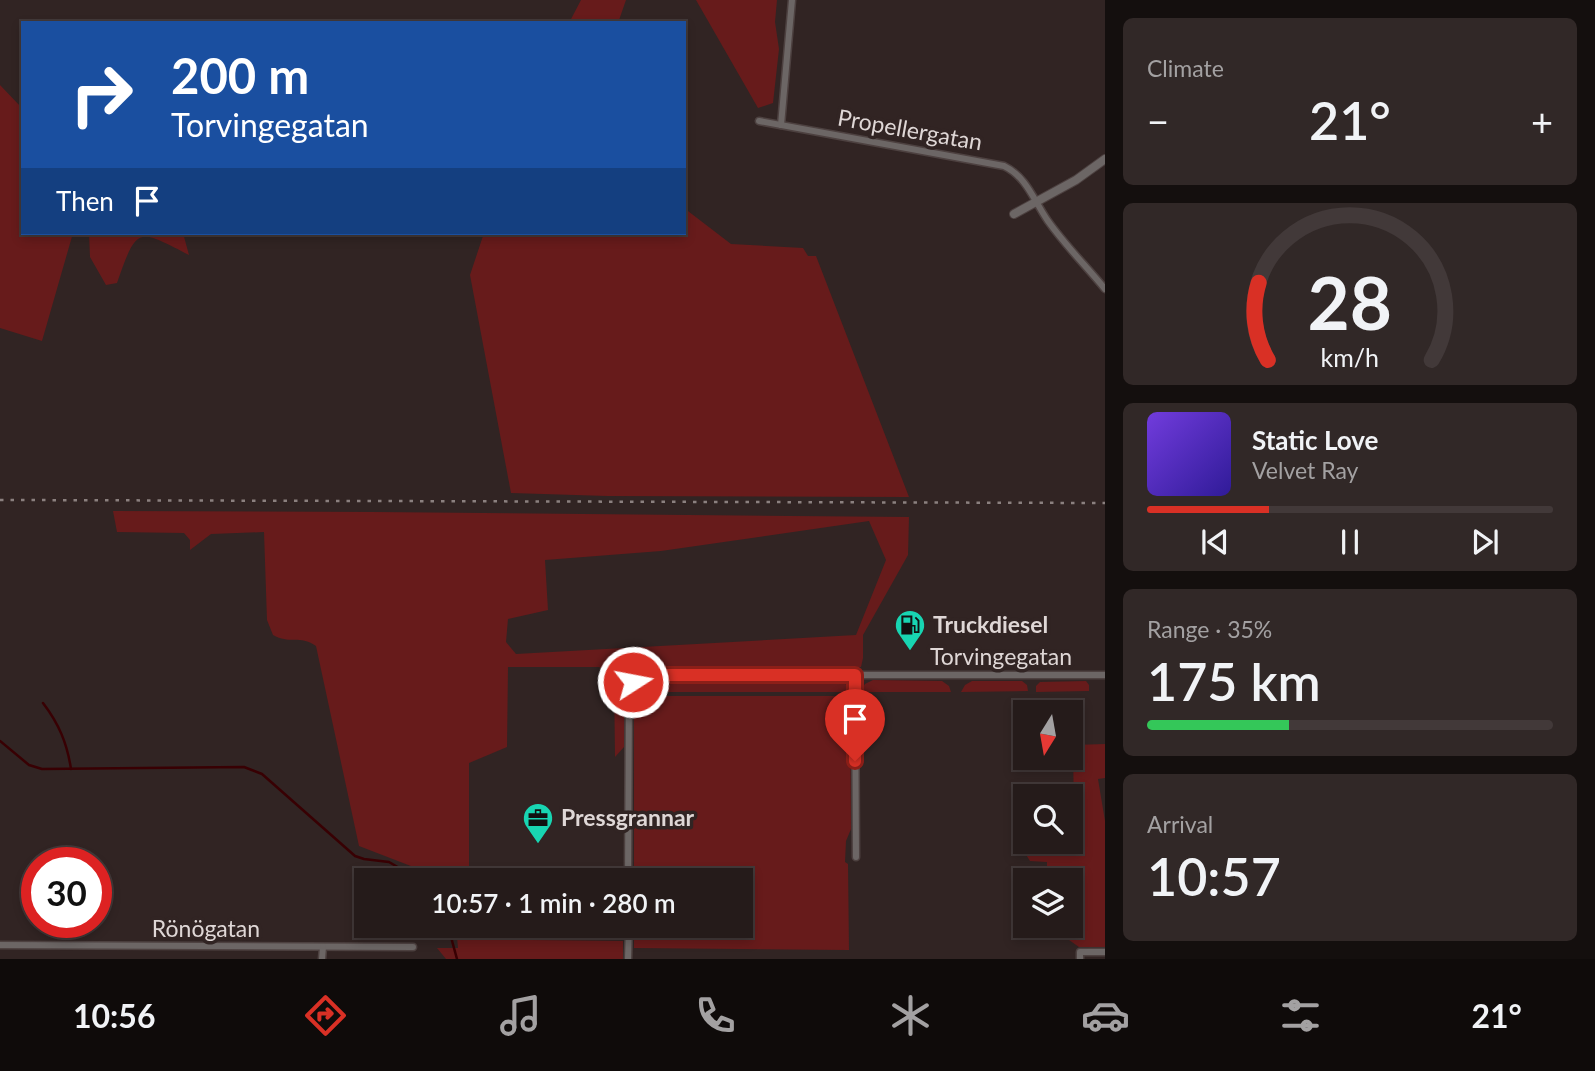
<!DOCTYPE html>
<meta charset="utf-8">
<style>
:root{--surface:#251b1a;--page:#312827;--text:#f1f3f6;--muted:#a3a1a2;--line:#423939;--accent:#d93025}
body{margin:0;font-family:Lato,sans-serif;background:var(--page);color:var(--text);height:100vh;display:flex;flex-direction:column;font-size:26px;white-space:nowrap}
*{box-sizing:border-box;margin:0}
p{font-size:23px;color:var(--muted)}
.icon{flex:none;width:38px;height:38px;fill:none;stroke:currentColor;stroke-width:2;stroke-linecap:round;stroke-linejoin:round}
.map{position:relative;flex:1;overflow:hidden}
.side{display:flex;flex-direction:column;gap:18px;padding:18px;background:#140f0e;width:490px}
.side>*{flex:none}
.hud{position:absolute;left:21px;top:21px;width:665px;height:214px;border-radius:0px;box-shadow:0 4px 10px #0003,0 0 0 2px var(--line);background:#1a4fa0;color:#fff;overflow:hidden}
.needle{width:46px;rotate:191deg}
.controls{position:absolute;left:1013px;top:700px;display:grid;gap:14px}
.controls a{display:grid;place-items:center;width:70px;height:70px;border-radius:0px;background:var(--surface);box-shadow:0 4px 10px #0003,0 0 0 2px var(--line);font-size:35px}
.speed{position:absolute;left:21px;top:847px;display:flex;gap:14px;font-size:35px;font-weight:700;text-align:center}
.speed>*{display:grid;place-content:center;width:91px;height:91px;border-radius:50%;background:var(--surface);box-shadow:0 4px 10px #0003,0 0 0 2px var(--line);line-height:1}
.speed .limit{border:10px solid #d22;background:#fff;color:#111}
.pin{position:absolute;display:grid;place-items:center;width:60px;height:60px;color:#fff;margin:-72px -30px;border-radius:50% 50% 50% 0;rotate:-45deg;box-shadow:0 0 7px #0007}
.pin .icon{rotate:45deg}
.me{position:absolute;width:77px;margin:-38px;rotate:79deg;stroke-linejoin:round;filter:drop-shadow(0 0 5px #0008)}
.turn{display:flex;align-items:center;gap:24px;height:147px;padding:0 35px;font-size:32px}
.turn .icon{width:91px;height:91px;stroke-width:2.5}
.turn b{display:block;font-size:49px;line-height:60px}
.then{display:flex;align-items:center;height:66px;padding:0 35px;background:#0003;gap:14px;font-size:26px}
.big{font-size:52px;font-weight:600;line-height:1.1}
.side .tile{flex:1;display:flex;flex-direction:column;justify-content:center;gap:10px;min-width:0;padding:0 24px;border-radius:10px;background:var(--page)}
.side .dial{align-items:center;gap:0}
.dial svg{height:182px;overflow:visible;fill:none;stroke:var(--line);stroke-width:7;stroke-linecap:round;text-anchor:middle}
.dial text{fill:var(--text);stroke:none}
.song{display:flex;align-items:center;gap:21px}
.cover{width:84px;height:84px;border-radius:10px;background:linear-gradient(135deg,hsl(260 70% 55%),hsl(250 70% 35%))}
.played{height:7px;border-radius:4px;background:linear-gradient(90deg,var(--accent) 30%,var(--line) 30%)}
.keys{display:flex;justify-content:space-around;direction:ltr}
.heat{display:flex;justify-content:space-between;align-items:center;font-size:38px;direction:ltr}
.charge{height:10px;border-radius:5px;background:linear-gradient(90deg,#34c759 35%,var(--line) 0)}
.trip{position:absolute;left:354px;top:868px;width:399px;height:70px;border-radius:0px;background:var(--surface);box-shadow:0 4px 10px #0003,0 0 0 2px var(--line);font-weight:600;line-height:70px;text-align:center}
.tab-bar{display:flex;height:112px;justify-content:space-around;align-items:center;background:#0f0b0a;color:var(--muted)}
.tab-bar .icon{width:49px;height:49px}
.tab-bar .active{color:var(--accent)}
.tab-bar b{font-size:32px;color:var(--text)}
main{display:flex;flex:1;min-height:0}
.map>svg:first-child{display:block}
.green{fill:#671b1b;fill-rule:evenodd}
.lines{fill:none;stroke-linecap:round;stroke-linejoin:round}
.stream{stroke:#380003;stroke-width:2.5}
.minor-casing{stroke:#4d4140;stroke-width:9}
.tertiary-casing{stroke:#4d4140;stroke-width:10}
.minor{stroke:#6c6665;stroke-width:6}
.tertiary{stroke:#6c6665;stroke-width:8}
.rail{stroke:#8b807f;stroke-width:2.5;stroke-dasharray:3.5 7;stroke-linecap:butt}
.route-casing{stroke:#8d1f18;stroke-width:18}
.route{stroke:#d93025;stroke-width:12}
.labels{text-anchor:middle;stroke-width:7;stroke-linejoin:round;paint-order:stroke}
.street-label{font-size:23px;fill:#dfd7d6;stroke:#312423}
.poi-label{font-size:23px;font-weight:bold;fill:#dfd7d6;stroke:#312423;text-anchor:start}
</style>
<main>
<div class="map">
<svg width="1105" height="959" viewBox="0 0 1105 959">
<rect width="100%" height="100%" fill="#312423"/>
<g class="green">
<path d="M 581,0 L 626,0 L 618,23 L 569,23 Z"/>
<path d="M 696,0 L 777,0 L 775,22 L 779,49 L 773,103 L 758,108 Z"/>
<path d="M 0,85 L 20,106 L 23,112 L 23,233 L 73,233 L 42,341 L 0,328 Z"/>
<path d="M 684,208 L 731,244 L 803,248 L 808,256 L 816,256 L 909,497 L 607,496 L 511,493 L 470,275 L 484,233 L 684,233 Z"/>
<path d="M 89,233 L 183,233 L 189,255 C 137,228 137,226 117,283 L 106,285 L 90,257 Z"/>
<path d="M 113,511 L 374,512 L 909,517 L 908,555 L 863,635 L 863,658 L 861,667 L 625,666 L 624,747 L 615,757 L 614,676 L 599,667 L 508,667 L 507,747 L 469,763 L 469,872 L 477,880 L 432,880 L 416,868 L 359,846 L 316,646 C 299,634 291,645 273,635 L 267,620 L 264,532 L 211,534 L 190,550 L 190,540 L 184,533 L 117,532 ZM 869,521 L 886,560 L 856,635 L 516,654 L 506,642 L 508,619 L 548,610 L 545,560 L 661,551 Z"/>
<path d="M 873,680 L 942,681 L 949,686 L 951,692 L 860,692 L 865,684 Z"/>
<path d="M 836,681 L 845,683 L 850,692 L 636,692 L 642,685 L 649,682 Z"/>
<path d="M 972,681 L 1022,681 L 1027,685 L 1028,691 L 961,692 L 965,685 Z"/>
<path d="M 1086,681 L 1089,685 L 1089,691 L 1036,692 L 1036,686 L 1040,682 Z"/>
<path d="M 634,696 L 850,696 L 851,829 L 846,841 L 845,862 L 848,864 L 849,950 L 634,948 L 634,926 L 740,926 L 740,880 L 639,880 L 639,875 L 634,870 Z"/>
<path d="M 1105,744 L 1105,778 L 1098,779 L 1105,821 L 1105,947 L 1079,947 L 1062,935 L 1041,928 L 1041,926 L 1071,926 L 1071,880 L 1047,880 L 1047,862 L 1030,861 L 1025,853 L 1025,819 L 1026,842 L 1071,842 L 1071,819 L 1074,818 L 1073,745 Z"/>
<path d="M 456,926 L 519,926 L 533,940 L 623,941 L 623,959 L 446,959 L 437,948 L 458,948 Z"/>
</g>
<g class="lines">
<g class="stream">
<path d="M 43,703 C 59,724 67,743 71,769"/>
<path d="M 0,741 L 29,765 L 42,769 L 244,767 L 262,774 L 355,856 L 364,859 L 389,862 L 420,880"/>
<path d="M 448,926 L 457,959"/>
</g>
<g class="minor-casing">
<g id="minor">
<path d="M 759,121 L 1004,166 C 1027,177 1034,201 1048,221 C 1065,245 1086,266 1105,289"/>
<path d="M 781,125 L 792,0"/>
<path d="M 855,675 L 856,857"/>
<path d="M 628,880 L 629,694 L 636,678 L 648,675 L 1105,675"/>
<path d="M 0,945 L 413,947"/>
<path d="M 322,959 L 323,947"/>
<path d="M 628,959 L 629,926"/>
<path d="M 1080,959 L 1080,952 L 1105,952"/>
</g>
</g>
<g class="tertiary-casing">
<path id="tertiary" d="M 1014,214 L 1076,180 L 1105,159"/>
</g>
<use href="#minor" class="minor"/>
<use href="#tertiary" class="tertiary"/>
<path class="rail" d="M 0,500 L 1105,503"/>
</g>
<g class="lines">
<g class="route-casing">
<path id="route" d="M 633,682 L 636,678 L 649,675 L 855,675 L 855,761"/>
</g>
<use href="#route" class="route"/>
</g>
<defs>
<g id="fuel-pin" transform="scale(1.575)"><path d="M0 17L-7.5 6A9.5 9.5 0 1 1 7.5 6Z" fill="#18d5b2" stroke="#312423"/><path d="M-5.5-6h7V0h2V4h1.3V-2.5L3-4.5l.8-.8L6-3V5H2.5V1h-1V6h-7ZM-4.2-4.7v3.2H.2V-4.7Z" fill="#111"/></g>
<g id="office-pin" transform="scale(1.575)"><path d="M0 17L-7.5 6A9.5 9.5 0 1 1 7.5 6Z" fill="#18d5b2" stroke="#312423"/><path d="M-6-3h4V-5.5h4V-3h4V5H-6ZM-1-4.5V-3h2v-1.5ZM-6 0V1H6V0Z" fill="#111"/></g>
</defs>
<g fill-rule="evenodd">
<use href="#fuel-pin" x="910" y="625"/>
<use href="#office-pin" x="538" y="818"/>
</g>
<g class="labels">
<g class="street-label">
<text transform="translate(910 130) rotate(10)" y="8">Propellergatan</text>
<text x="1001" y="665">Torvingegatan</text>
<text x="206" y="937">Rönögatan</text>
</g>
<g class="poi-label">
<text x="933" y="633">Truckdiesel</text>
<text x="561" y="826">Pressgrannar</text>
</g>
</g>
</svg>
<div class="controls">
<a><svg class="needle" viewBox="-14 -14 28 28"><path d="M0-13l5 13h-10z" fill="#e53935"/><path d="M0 13l5-13h-10z" fill="#a3a1a2"/></svg></a>
<a><svg class="icon" aria-label="search" viewBox="0 0 24 24"><circle cx="10" cy="10" r="6"/><path d="M15 15l6 6"/></svg></a>
<a><svg class="icon" aria-label="layers" viewBox="0 0 24 24"><path d="M12 4l9 5-9 5-9-5zM3 14l9 5 9-5"/></svg></a>
</div>
<div class="speed"><div class="limit">30</div></div>
<div class="pin" style="left:855px;top:761px;background:#d93025"><svg class="icon" aria-label="arrive" viewBox="0 0 24 24"><path d="M6 21V4h12l-3 4 3 4H6"/></svg></div>
<svg class="me" style="left:633px;top:682px" viewBox="-20 -20 40 40"><circle r="17" fill="#d93025" stroke="#fff" stroke-width="3"/><path d="M0-11L8 9 0 5-8 9z" fill="#fff"/></svg>
<div class="trip">10:57 · 1 min · 280 m</div>
<div class="hud">
<div class="turn"><svg class="icon" aria-label="right" viewBox="0 0 24 24"><path d="M7 20v-9h11M14 6l5 5-5 5"/></svg><div><b>200 m</b>Torvingegatan</div></div>
<div class="then">Then<svg class="icon" aria-label="arrive" viewBox="0 0 24 24"><path d="M6 21V4h12l-3 4 3 4H6"/></svg></div>
</div>
</div>
<section class="side">
<div class="tile"><p>Climate</p>
<div class="heat"><a>−</a><b class="big">21°</b><a>+</a></div>
</div>
<div class="tile dial"><svg viewBox="0 0 100 80">
<path d="M14 69A42 42 0 1 1 86 69"/>
<path d="M14 69A42 42 0 0 1 10 35" stroke="#d93025"/>
<text x="50" y="56" font-size="32" font-weight="700">28</text>
<text x="50" y="72" font-size="11">km/h</text>
</svg></div>
<div class="tile">
<div class="song"><i class="cover"></i><div><b>Static Love</b><p>Velvet Ray</p></div></div>
<div class="played"></div>
<div class="keys"><svg class="icon" aria-label="previous" viewBox="0 0 24 24"><path d="M18 5L8 12l10 7zM5 5v14"/></svg><svg class="icon" aria-label="pause" viewBox="0 0 24 24"><path d="M8 5v14M16 5v14"/></svg><svg class="icon" aria-label="next" viewBox="0 0 24 24"><path d="M6 5l10 7-10 7zM19 5v14"/></svg></div>
</div>
<div class="tile"><p>Range · 35%</p><b class="big">175 km</b><div class="charge"></div></div>
<div class="tile"><p>Arrival</p><b class="big">10:57</b></div>
</section>
</main>
<nav class="tab-bar">
<b>10:56</b>
<svg class="icon active" aria-label="directions" viewBox="0 0 24 24"><path d="M12 3l9 9-9 9-9-9zM9 14v-3h6M13 9l2 2-2 2"/></svg>
<svg class="icon" aria-label="music" viewBox="0 0 24 24"><path d="M9 18V5l10-2v13"/><circle cx="6" cy="18" r="3"/><circle cx="16" cy="16" r="3"/></svg>
<svg class="icon" aria-label="phone" viewBox="0 0 24 24"><path d="M5 4h4l2 5-3 2q2 4 5 5l2-3 5 2v4C11 20 4 13 5 4z"/></svg>
<svg class="icon" aria-label="climate" viewBox="0 0 24 24"><path d="M12 3v18M4 7l16 10M4 17L20 7"/></svg>
<svg class="icon" aria-label="car" viewBox="0 0 24 24"><path d="M5 17H2v-5l4-1 3-4h7l3 4 3 1v5h-3M9 17h6M6 11h13"/><circle cx="7" cy="17" r="2"/><circle cx="17" cy="17" r="2"/></svg>
<svg class="icon" aria-label="filters" viewBox="0 0 24 24"><path d="M4 7h16M4 17h16"/><circle cx="9" cy="7" r="2"/><circle cx="15" cy="17" r="2"/></svg>
<b>21°</b>
</nav>
